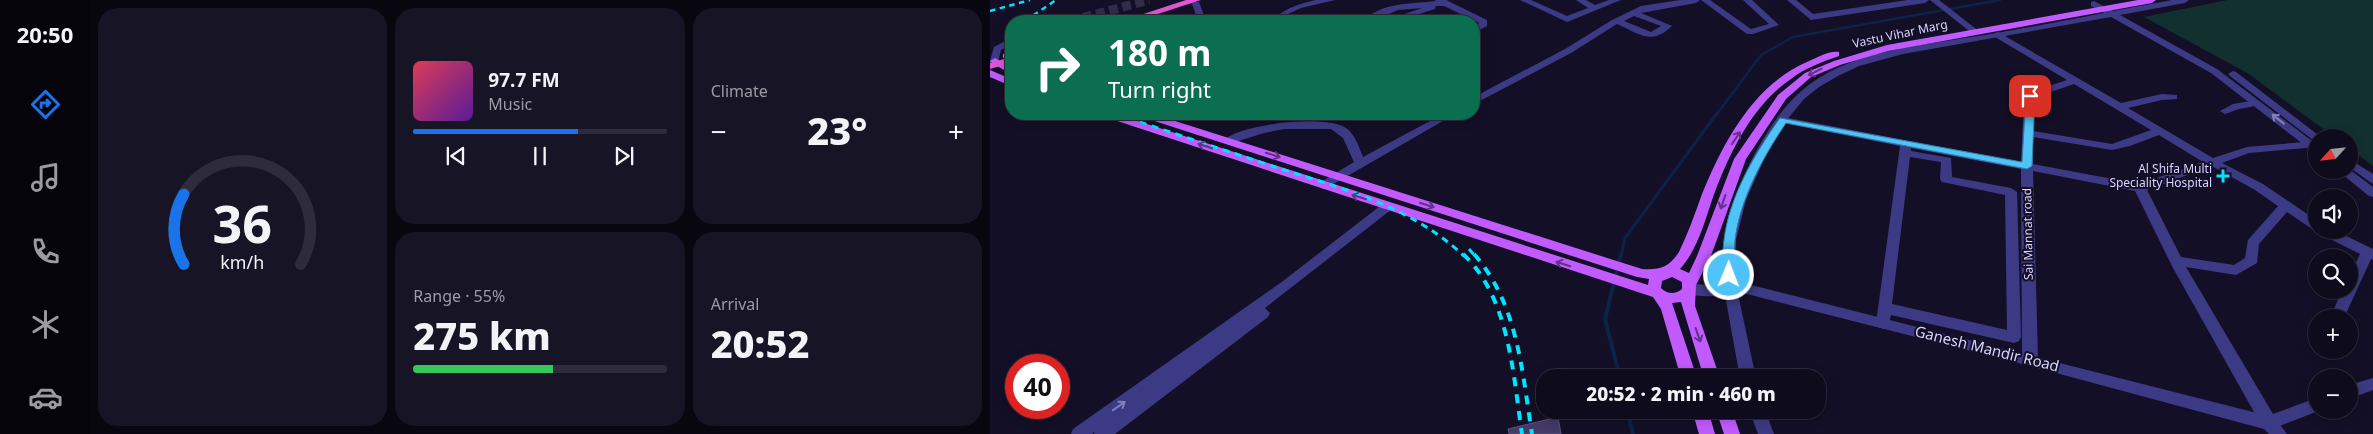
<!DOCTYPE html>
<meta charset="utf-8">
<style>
:root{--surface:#0e0b1c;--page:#171425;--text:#f1f3f6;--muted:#9b9ba3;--line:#2e2b3b;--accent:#1a73e8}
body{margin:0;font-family:"Noto Sans",sans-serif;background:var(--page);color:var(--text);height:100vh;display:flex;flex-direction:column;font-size:19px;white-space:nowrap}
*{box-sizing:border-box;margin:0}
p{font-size:16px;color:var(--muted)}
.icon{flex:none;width:28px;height:28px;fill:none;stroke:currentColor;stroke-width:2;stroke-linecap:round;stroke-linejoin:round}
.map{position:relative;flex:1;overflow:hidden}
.sheet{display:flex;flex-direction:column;gap:8px;padding:8px;background:#08060f;width:900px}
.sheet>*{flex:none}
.guide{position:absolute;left:15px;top:15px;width:475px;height:105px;border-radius:20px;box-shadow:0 2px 12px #0003,0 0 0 1px var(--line);background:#0b6e4f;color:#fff;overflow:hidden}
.needle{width:32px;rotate:243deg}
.fabs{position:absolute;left:1318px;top:129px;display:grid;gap:10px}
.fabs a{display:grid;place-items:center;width:50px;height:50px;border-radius:50%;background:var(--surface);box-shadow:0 2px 12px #0003,0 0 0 1px var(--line);font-size:25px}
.speed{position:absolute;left:15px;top:354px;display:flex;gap:10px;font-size:25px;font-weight:700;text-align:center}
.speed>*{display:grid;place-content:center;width:65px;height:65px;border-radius:50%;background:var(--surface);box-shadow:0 2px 12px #0003,0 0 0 1px var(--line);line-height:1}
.speed .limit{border:8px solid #d22;background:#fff;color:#111}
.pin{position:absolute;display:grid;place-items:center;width:42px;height:42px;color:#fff;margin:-21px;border-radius:10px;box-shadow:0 2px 8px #0006}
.me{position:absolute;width:55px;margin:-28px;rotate:1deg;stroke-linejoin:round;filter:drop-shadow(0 0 4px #0008)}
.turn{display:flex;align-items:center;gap:18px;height:105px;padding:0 20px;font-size:22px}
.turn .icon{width:65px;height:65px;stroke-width:2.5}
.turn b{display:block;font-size:35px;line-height:42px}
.big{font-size:38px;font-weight:800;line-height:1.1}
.sheet .widget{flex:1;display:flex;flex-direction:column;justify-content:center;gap:8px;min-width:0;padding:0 18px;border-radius:20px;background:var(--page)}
.sheet .dial{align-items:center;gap:0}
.dial svg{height:130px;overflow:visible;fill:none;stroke:var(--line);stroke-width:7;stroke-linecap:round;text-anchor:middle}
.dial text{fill:var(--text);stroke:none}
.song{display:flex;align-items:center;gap:15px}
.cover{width:60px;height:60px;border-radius:8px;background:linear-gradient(135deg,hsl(350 70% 55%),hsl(270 70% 35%))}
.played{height:5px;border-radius:2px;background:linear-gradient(90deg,var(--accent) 65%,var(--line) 65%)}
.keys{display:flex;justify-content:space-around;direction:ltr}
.heat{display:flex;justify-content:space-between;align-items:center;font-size:28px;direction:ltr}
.charge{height:8px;border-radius:4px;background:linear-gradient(90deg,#34c759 55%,var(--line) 0)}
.sheet .tiles{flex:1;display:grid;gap:8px;grid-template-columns:repeat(3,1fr)}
.widget:first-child{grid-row:span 2}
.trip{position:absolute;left:546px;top:369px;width:290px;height:50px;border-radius:20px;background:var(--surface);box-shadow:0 2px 12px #0003,0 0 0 1px var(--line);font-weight:800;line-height:50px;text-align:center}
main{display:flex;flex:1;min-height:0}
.tabs{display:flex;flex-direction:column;width:90px;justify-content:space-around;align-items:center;background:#06040b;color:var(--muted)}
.tabs .icon{width:35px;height:35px}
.tabs .selected{color:var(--accent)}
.tabs b{font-size:22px;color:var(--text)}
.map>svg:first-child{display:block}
.green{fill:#12302f}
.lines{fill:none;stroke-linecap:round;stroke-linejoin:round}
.stream-far2{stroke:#0c2248;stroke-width:2.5}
.stream-far1{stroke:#0c2248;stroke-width:3}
.stream{stroke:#0c2248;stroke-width:4}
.building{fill:#433a66;stroke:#5a527e}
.tertiary-tunnel{stroke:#312d47;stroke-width:9;stroke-dasharray:9 4.5;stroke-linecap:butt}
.minor{fill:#3d3a85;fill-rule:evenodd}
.tertiary{fill:#3d3a85;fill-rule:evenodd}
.primary{fill:#c25bff;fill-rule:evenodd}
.trunk{fill:#e055d1;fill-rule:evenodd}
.rail-far2{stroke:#00e5ff;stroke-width:2.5;stroke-dasharray:5.5 4.5;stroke-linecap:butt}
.rail-far1{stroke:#00e5ff;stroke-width:3;stroke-dasharray:7 5.5;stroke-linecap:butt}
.rail{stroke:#00e5ff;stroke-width:4;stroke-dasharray:9 8;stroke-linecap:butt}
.oneway{stroke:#623188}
.oneway2{stroke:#837fbc}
.route{fill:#4fc3f7;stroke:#337fa1}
.poi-dot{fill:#00e5ff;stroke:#130f26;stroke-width:2}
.labels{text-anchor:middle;stroke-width:4;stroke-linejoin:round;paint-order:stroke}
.street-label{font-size:12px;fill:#d9d4ff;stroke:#130f26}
.poi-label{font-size:12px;fill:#d9d4ff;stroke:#130f26;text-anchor:end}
.near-street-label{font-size:15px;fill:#d9d4ff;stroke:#130f26}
</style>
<main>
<nav class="tabs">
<b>20:50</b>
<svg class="icon selected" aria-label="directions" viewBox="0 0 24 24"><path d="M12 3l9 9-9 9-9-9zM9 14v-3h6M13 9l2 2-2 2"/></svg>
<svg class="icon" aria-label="music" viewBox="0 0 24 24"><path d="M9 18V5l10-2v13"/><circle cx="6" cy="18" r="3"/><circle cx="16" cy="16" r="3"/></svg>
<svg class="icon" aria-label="phone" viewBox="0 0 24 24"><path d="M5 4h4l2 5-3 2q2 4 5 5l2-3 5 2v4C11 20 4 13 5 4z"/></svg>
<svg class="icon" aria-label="climate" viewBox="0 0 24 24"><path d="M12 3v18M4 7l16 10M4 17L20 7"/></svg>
<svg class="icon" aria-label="car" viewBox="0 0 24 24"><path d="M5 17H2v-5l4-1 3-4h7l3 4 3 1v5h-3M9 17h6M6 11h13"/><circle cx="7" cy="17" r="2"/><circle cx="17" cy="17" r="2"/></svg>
</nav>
<section class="sheet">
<div class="tiles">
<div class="widget dial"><svg viewBox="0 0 100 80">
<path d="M14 69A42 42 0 1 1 86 69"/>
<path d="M14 69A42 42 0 0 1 14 26" stroke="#1a73e8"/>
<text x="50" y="56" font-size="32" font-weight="700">36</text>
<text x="50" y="72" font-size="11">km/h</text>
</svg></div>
<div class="widget">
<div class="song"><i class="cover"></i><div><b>97.7 FM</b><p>Music</p></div></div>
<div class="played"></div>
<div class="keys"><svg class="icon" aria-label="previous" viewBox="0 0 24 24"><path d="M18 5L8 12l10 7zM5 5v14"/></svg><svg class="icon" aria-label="pause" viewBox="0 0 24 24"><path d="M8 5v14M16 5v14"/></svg><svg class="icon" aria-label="next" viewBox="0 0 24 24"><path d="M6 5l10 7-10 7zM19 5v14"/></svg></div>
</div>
<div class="widget"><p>Climate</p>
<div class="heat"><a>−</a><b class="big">23°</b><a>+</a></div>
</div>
<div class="widget"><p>Range · 55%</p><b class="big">275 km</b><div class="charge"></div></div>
<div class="widget"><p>Arrival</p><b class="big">20:52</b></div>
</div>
</section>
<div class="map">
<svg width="1383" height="434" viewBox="0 0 1383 434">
<rect width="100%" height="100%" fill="#130f26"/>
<path class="green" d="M 1237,0 L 1383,0 L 1383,166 L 1359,148 L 1359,138 L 1344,137 L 1259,74 L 1154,17 Z"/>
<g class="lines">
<path class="stream-far2" d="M 727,114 L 771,55 L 803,37 L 1010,0"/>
<path class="stream-far1" d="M 631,256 L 635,238 L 728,112"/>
<g class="stream">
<path d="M 630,378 L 615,319 L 631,254"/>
<path d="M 637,410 L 643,434"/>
</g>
</g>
<path class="building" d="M 568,417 L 571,434 L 519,434 L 518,429 Z"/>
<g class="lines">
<path class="tertiary-tunnel" d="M 80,21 L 159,0"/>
<g class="minor">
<path d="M 326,0 L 345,0 L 311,8 L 298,14 L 322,14 L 342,19 L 343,21 L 313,19 L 265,21 C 271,16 282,19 288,15 C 300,7 311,3 326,0 Z"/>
<path d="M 445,0 L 456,0 L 497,20 L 497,26 L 484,33 L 484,27 L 489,23 L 454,6 L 446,6 L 445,9 L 406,21 L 397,20 L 432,8 L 408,10 L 383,21 L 373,21 C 392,2 421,4 446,1 Z"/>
<path d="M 530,0 L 541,0 L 577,16 L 598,8 L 586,0 L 596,0 L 605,5 L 619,0 L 631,0 L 577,22 Z"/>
<path d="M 690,0 L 710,0 L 706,3 L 651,13 L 682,26 C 661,46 650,34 627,24 L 581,53 L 484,104 L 484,97 L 575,49 L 622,20 L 651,6 ZM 644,16 L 671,26 L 661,32 L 634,21 Z"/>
<path d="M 711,0 L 720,0 L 761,29 L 779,24 L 753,0 L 762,0 L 789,25 L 763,34 L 757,34 Z"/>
<path d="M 797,0 L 806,0 L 823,14 L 918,0 L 939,0 L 935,3 L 821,20 Z"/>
<path d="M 940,0 L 949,0 L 990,32 L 983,34 Z"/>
<path d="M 203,2 L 209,2 L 216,21 L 208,21 L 202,4 Z"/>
<path d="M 1008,32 L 1131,103 L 1172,94 L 1187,95 L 1187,99 L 1172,100 L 1138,108 L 1223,158 L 1257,147 L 1326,141 L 1326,147 L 1259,153 L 1232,163 L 1273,184 L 1326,220 L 1326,230 L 1344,230 L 1383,249 L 1383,260 L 1381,259 L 1354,318 L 1341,316 L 1352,290 L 1359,290 L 1359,277 L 1370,254 L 1328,233 L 1297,212 L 1269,244 L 1267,263 L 1246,275 L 1196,267 L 1283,414 L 1326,398 L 1326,410 L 1331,410 L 1279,430 L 1273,428 L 1183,268 L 1145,191 L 1043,171 L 1048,360 L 1045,364 L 1040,366 L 1035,364 L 1032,360 L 1031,169 L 921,148 L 921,151 L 961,158 L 962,177 L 1021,188 L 1027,192 L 1031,337 L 1029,341 L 1024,343 L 901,315 L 898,327 L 893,329 L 888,327 L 886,323 L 910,146 L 793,123 L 788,120 L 793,117 L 1031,162 L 1034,99 L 1041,92 L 1077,80 L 1005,37 L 1005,33 ZM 1084,84 L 1161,130 L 1122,144 L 1043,131 L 1044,100 L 1049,96 ZM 1169,135 L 1213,162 L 1149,184 L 1043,164 L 1043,137 L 1122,150 L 1140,146 ZM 920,157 L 951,162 L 950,179 L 952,182 L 1015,195 L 1017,330 L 902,304 ZM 1222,166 L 1265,190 L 1288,206 L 1258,240 L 1255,258 L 1244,265 L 1191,257 L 1157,190 Z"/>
<path d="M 1267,100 L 1272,103 L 1271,105 L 1249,109 L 1235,114 L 1230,111 L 1243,104 Z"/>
<path d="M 453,114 L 465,114 L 335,189 L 331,188 L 329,185 L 331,182 L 364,162 L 353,138 L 341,129 L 294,129 L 274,133 L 239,144 L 233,141 C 249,124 336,114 356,128 C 365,134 369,147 373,157 Z"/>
<path d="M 1383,378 L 1383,390 L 1359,399 L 1359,385 Z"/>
</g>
<g class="tertiary">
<path d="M 1182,0 L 1199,0 L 1195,3 L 1130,15 L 1227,69 L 1326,144 L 1326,152 L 1322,151 L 1221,73 L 1121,17 L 913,54 L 869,66 L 848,76 L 829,87 L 814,99 L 800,116 L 776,155 L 756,200 L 746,240 L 747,284 L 753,283 L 1279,416 L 1285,418 L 1297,434 L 1279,434 L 1274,429 L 1040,366 L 753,293 L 748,294 L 766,378 L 750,378 L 735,295 C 721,297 707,297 694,293 L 692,289 L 694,285 C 706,282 721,287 734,286 C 729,242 740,204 759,165 C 774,135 793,104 820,84 C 870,47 947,44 1006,33 C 1042,27 1078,20 1114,13 L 1101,6 L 1101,2 L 1104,1 L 1123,11 Z"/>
<path d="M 21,38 L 21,45 L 11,50 L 8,63 L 2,63 L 0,61 L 4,47 Z"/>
<path d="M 1243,71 L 1246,72 L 1332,138 L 1326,138 L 1326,141 L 1323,140 L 1240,76 L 1238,74 Z"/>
<path d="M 1359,159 L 1383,174 L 1383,184 L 1359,167 Z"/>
<path d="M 1359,169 L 1383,187 L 1383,197 L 1379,196 L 1347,170 Z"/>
<path d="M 398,202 L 404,206 L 402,209 L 275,308 L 280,313 L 278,317 L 125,434 L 104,434 L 105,432 L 102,434 L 81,434 L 83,429 L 293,281 L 394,203 Z"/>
<path d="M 759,410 L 775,410 L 784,434 L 768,434 Z"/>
</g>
<g class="primary">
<path d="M 1148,0 L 1166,0 L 1162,3 L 898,51 L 850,65 L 821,77 L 796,99 L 756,159 L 721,256 L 706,285 L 705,306 L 730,378 L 714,378 L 691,302 L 682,303 L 707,378 L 691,378 L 671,309 L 663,297 L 112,116 L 111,114 L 126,114 L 658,285 L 659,279 L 647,277 L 149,116 L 148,114 L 163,114 L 652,269 C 671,270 679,267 689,252 C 698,233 705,214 712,194 C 733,143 763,85 817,62 C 826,58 840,50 849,52 L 849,56 C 832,62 815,68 801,79 C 761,106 738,156 722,200 C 714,224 707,250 690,269 L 699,273 L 707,256 L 744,159 L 788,95 L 815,73 L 844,61 L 897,45 ZM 682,277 L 692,282 L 692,289 C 685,295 677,294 671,288 L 672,281 Z"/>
<path d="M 5,58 L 21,67 L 21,74 L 2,63 L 0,61 Z"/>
<path d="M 0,70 L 21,79 L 21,86 L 0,77 Z"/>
<path d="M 702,410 L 718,410 L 725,434 L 709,434 Z"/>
<path d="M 726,410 L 742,410 L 750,434 L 734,434 Z"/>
</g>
<g class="trunk">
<path d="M 196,0 L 211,0 L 146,21 L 132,21 Z"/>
<path d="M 21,57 L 21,63 L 0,69 L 0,63 Z"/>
</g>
<g class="rail-far2">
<path d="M 0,11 L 40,0"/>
<path d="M 35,21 L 66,0"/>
<path d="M 21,35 L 14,56 L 21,71"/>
</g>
<g class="rail-far1">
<path d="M 126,114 C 180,132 234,150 288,168 C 354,189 422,207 474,256"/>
<path d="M 479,249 L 485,256"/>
</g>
<g class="rail">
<path d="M 473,254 C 520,298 523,375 532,434"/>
<path d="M 484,254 C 528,304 532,371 542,434"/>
</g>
</g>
<defs><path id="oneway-shaft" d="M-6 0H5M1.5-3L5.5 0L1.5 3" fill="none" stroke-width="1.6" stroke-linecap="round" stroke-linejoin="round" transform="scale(1.25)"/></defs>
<g class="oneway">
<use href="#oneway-shaft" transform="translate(825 72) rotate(153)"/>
<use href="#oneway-shaft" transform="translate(746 138) rotate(-56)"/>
<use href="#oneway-shaft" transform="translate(215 146) rotate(-162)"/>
<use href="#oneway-shaft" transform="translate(283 155) rotate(18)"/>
<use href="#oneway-shaft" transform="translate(369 197) rotate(-162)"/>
<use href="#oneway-shaft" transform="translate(733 202) rotate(109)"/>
<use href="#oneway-shaft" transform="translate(437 205) rotate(18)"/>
<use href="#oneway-shaft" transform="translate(573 264) rotate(-162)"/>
<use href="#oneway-shaft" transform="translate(708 335) rotate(71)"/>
</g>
<g class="oneway2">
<use href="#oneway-shaft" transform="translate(1288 119) rotate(-142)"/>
<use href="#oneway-shaft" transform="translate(129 406) rotate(-35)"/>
</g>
<path class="route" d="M 1040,93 L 1045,96 L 1042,166 L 1037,169 L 796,123 C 773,157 750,199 745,240 C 744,252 745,264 745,275 L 739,280 L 734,279 L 733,275 C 733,264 732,252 734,240 C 739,197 765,153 790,118 L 1032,162 L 1036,96 Z"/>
<path class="poi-dot" d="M1230.5 168.5h5v5h5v5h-5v5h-5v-5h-5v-5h5z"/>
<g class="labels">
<g class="street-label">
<text transform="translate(910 34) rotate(-12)" y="4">Vastu Vihar Marg</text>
<text transform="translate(1038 234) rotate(-91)" y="4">Sai Mannat road</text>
</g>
<g class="poi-label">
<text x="1222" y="173">Al Shifa Multi<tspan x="1222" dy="14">Speciality Hospital</tspan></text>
</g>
<g class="near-street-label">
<text transform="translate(997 349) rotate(14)" y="5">Ganesh Mandir Road</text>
</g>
</g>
</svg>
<div class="fabs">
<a><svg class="needle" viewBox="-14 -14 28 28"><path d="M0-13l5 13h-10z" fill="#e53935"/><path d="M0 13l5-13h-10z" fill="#9b9ba3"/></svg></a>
<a><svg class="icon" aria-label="sound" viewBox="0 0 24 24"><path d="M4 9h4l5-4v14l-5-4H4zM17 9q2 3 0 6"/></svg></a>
<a><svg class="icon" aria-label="search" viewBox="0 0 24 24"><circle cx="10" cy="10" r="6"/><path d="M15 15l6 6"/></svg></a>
<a>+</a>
<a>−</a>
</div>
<div class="speed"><div class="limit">40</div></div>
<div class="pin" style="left:1040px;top:96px;background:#d93025"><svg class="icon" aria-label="arrive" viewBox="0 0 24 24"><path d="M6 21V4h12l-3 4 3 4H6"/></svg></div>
<svg class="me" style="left:739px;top:275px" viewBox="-20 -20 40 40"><circle r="17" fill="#4fc3f7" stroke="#fff" stroke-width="3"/><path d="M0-11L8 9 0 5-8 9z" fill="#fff"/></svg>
<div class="trip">20:52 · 2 min · 460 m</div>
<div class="guide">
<div class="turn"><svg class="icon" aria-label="right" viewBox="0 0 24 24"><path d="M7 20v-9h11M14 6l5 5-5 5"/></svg><div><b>180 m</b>Turn right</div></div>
</div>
</div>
</main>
